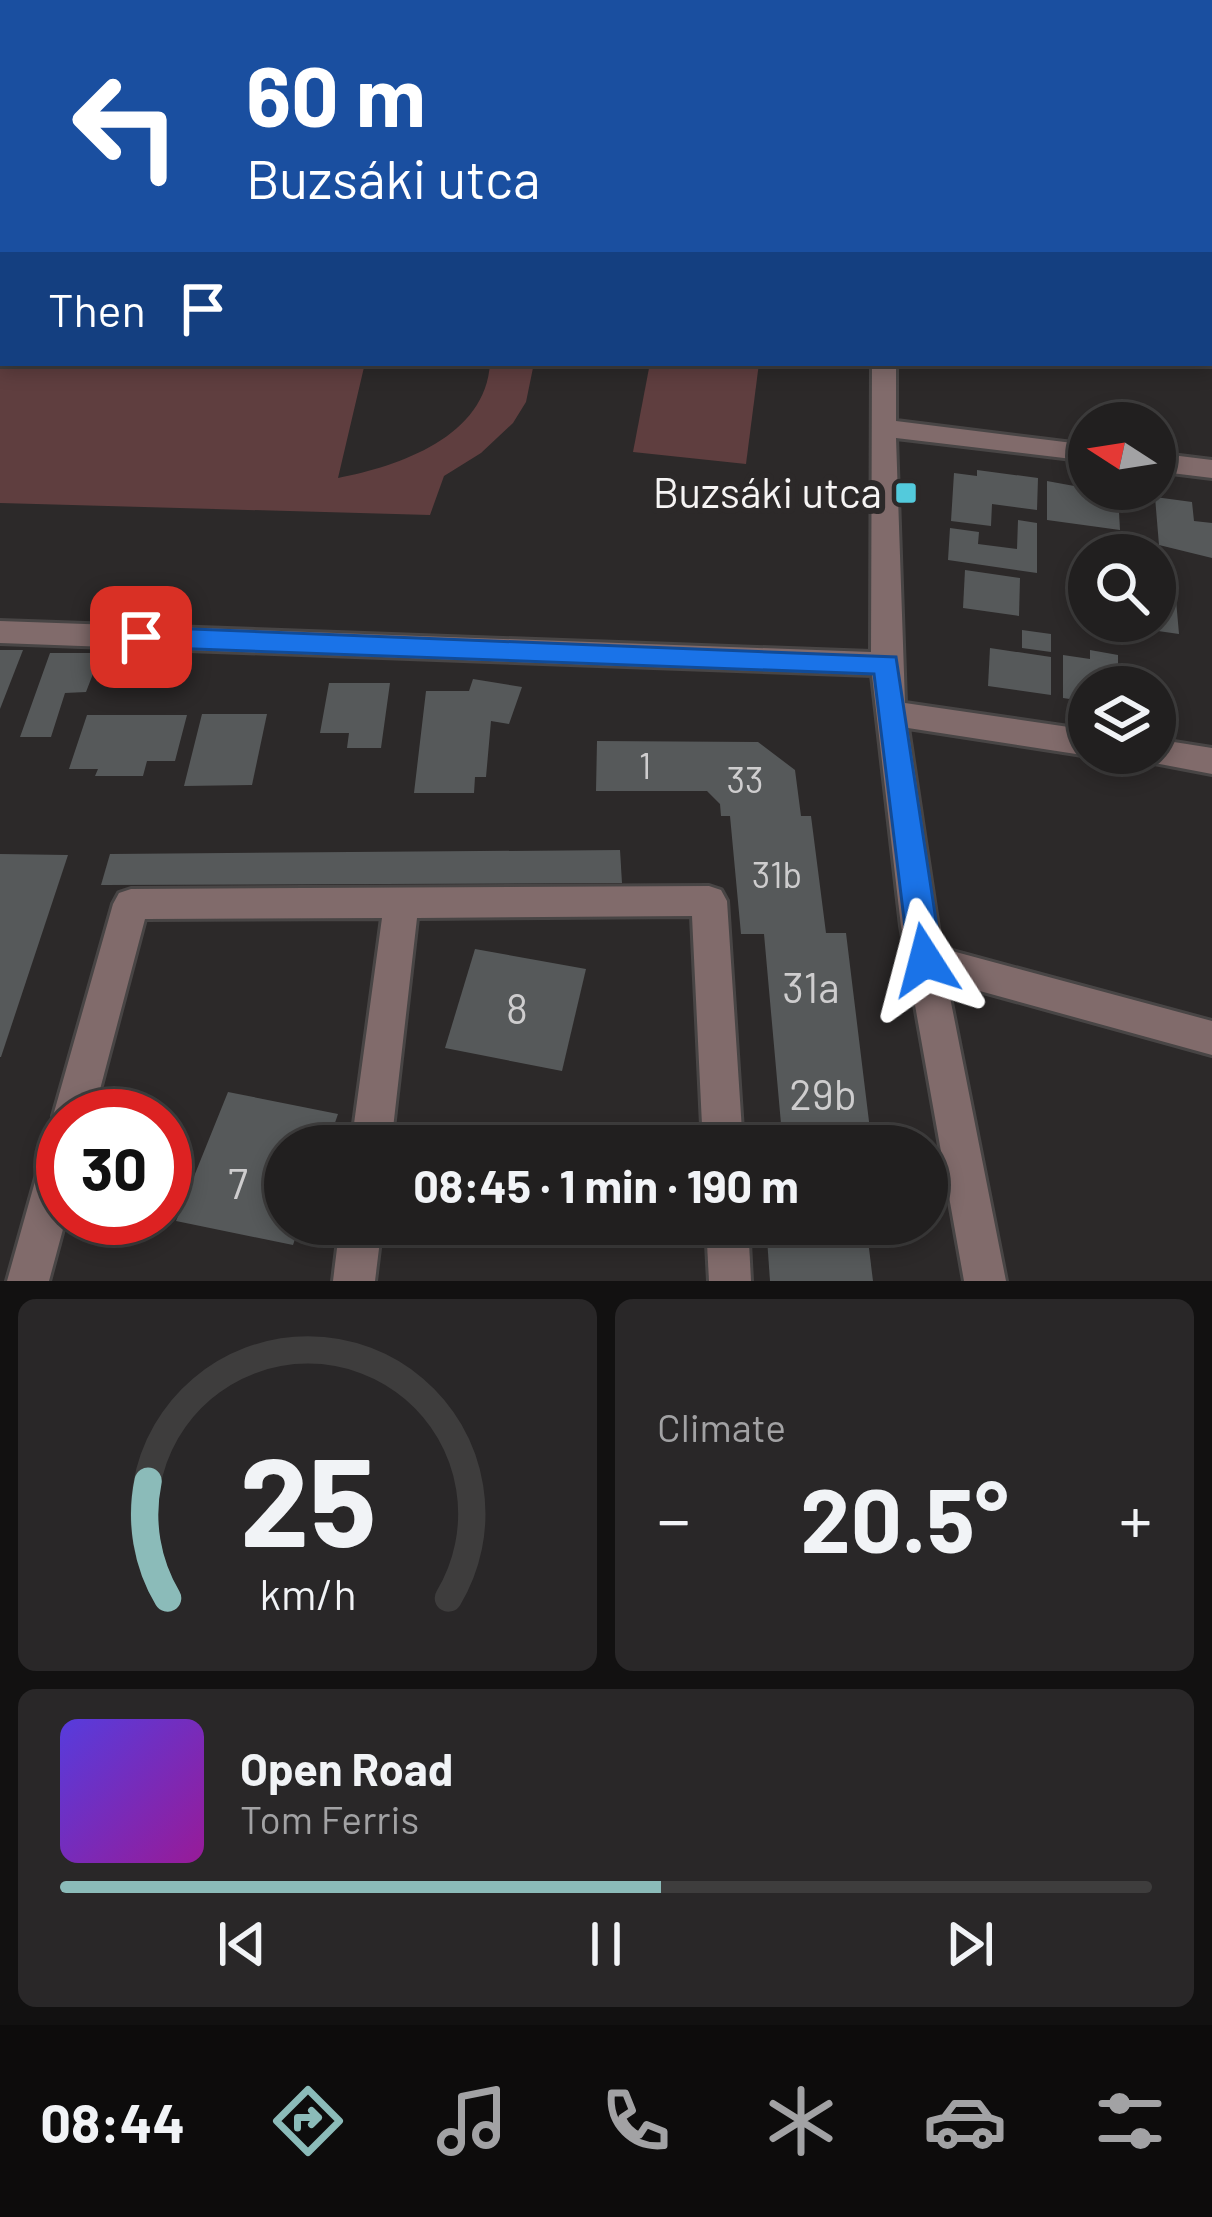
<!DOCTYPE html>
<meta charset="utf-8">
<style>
:root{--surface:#211f1f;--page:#292728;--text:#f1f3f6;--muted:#a2a2a4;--line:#3e3d3d;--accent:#8bbbb9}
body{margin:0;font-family:Barlow,sans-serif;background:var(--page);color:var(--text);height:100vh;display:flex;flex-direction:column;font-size:45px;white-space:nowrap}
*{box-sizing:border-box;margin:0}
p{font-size:39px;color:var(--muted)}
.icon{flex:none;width:66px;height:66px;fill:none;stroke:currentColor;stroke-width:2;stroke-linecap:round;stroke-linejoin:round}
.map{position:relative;height:1281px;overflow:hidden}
.drawer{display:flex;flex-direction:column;gap:18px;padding:18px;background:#121111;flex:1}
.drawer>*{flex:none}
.guide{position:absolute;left:0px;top:0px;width:1212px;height:366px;box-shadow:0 6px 18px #0003,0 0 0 3px var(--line);background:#1a4fa0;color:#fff;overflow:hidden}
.needle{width:78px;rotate:282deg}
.controls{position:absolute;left:1068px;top:402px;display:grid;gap:24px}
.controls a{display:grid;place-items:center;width:108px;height:108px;border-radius:50%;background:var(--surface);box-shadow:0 6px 18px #0003,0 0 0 3px var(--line);font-size:60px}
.speed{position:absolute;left:36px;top:1089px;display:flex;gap:24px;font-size:60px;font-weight:700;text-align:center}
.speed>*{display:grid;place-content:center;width:156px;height:156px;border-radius:50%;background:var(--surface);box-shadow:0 6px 18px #0003,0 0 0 3px var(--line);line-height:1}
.speed .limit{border:18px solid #d22;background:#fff;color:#111}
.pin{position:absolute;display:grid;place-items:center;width:102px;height:102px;color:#fff;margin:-51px;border-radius:24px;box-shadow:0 6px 18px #0006}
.me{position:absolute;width:132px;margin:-66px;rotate:351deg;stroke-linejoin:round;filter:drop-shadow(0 0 9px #0008)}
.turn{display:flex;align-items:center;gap:42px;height:252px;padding:0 48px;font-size:54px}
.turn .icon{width:156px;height:156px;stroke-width:2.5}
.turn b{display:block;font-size:84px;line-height:102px}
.then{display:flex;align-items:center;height:114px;padding:0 48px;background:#0003;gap:24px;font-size:45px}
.big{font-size:90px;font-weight:700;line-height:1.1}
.drawer .card{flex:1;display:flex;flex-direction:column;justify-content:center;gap:18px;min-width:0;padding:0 42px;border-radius:18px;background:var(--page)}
.drawer .dial{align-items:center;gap:0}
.dial svg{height:312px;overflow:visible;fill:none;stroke:var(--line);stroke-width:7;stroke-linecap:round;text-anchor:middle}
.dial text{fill:var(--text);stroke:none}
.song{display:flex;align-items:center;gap:36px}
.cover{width:144px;height:144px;border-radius:18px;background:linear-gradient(135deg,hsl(250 70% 55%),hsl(300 70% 35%))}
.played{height:12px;border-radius:6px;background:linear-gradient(90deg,var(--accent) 55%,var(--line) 55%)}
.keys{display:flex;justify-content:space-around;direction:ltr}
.heat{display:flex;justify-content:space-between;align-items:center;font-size:66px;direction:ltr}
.drawer .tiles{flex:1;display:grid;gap:18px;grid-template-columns:1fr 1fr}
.card:last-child{grid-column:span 2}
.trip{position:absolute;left:264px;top:1125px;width:684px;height:120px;border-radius:60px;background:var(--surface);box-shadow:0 6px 18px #0003,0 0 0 3px var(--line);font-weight:700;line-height:120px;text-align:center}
.tabs{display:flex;height:192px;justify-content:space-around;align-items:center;background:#0d0c0c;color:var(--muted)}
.tabs .icon{width:84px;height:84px}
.tabs .active{color:var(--accent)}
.tabs b{font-size:54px;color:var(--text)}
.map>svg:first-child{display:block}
.green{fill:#5f3e3f}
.building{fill:#56595a}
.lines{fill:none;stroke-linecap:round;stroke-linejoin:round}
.minor-casing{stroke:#484545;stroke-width:6}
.minor{fill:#816b6b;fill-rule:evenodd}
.route{fill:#1a73e8;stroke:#114b97;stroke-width:3}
.poi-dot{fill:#53cadc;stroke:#2c2929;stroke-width:4.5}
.labels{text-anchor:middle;stroke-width:12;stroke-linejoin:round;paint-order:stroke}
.number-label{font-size:36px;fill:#cecdce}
.poi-label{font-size:42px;fill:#f6f4f4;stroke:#2c2929;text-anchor:end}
.near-number-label{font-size:42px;fill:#cecdce}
</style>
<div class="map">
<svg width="1212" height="1281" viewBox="0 0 1212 1281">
<rect width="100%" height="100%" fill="#2c2929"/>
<g class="green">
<path d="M 0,247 L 3,363 L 365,363 L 338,478 C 399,466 486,437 490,363 L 534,363 L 526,402 L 513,423 L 481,453 L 444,476 L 430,515 L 0,503 Z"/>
<path d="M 650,363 L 759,363 L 746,464 L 633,452 Z"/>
</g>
<g class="building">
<path d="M 977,470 L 1038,478 L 1037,510 L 992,504 L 991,526 L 951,521 L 954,473 L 977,476 Z"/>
<path d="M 1047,481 L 1118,494 L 1120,530 L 1047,520 Z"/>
<path d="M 1155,497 L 1192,502 L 1194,521 L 1212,523 L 1212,558 L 1159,545 Z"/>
<path d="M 1018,520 L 1037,523 L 1037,573 L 948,560 L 950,528 L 979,532 L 978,544 L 1017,549 Z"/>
<path d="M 965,570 L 1020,578 L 1019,616 L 963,608 Z"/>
<path d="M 1155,597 L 1176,600 L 1179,634 L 1130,627 L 1130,621 L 1155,621 Z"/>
<path d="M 1022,630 L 1051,634 L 1051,652 L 1022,648 Z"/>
<path d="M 990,648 L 1051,657 L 1051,695 L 988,686 Z"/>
<path d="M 0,650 L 23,650 L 0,709 Z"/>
<path d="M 1090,650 L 1118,655 L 1118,664 L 1142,667 L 1143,687 L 1089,687 L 1089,702 L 1063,698 L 1063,655 L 1090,659 Z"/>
<path d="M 50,653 L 101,653 L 86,692 L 65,693 L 51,737 L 20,737 Z"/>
<path d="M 473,679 L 522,687 L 509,724 L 491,721 L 486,777 L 475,777 L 474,793 L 414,793 L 426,691 L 469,691 Z"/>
<path d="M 329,683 L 390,683 L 381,748 L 347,748 L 349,733 L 320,733 Z"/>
<path d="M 202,714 L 267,714 L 252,785 L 184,786 Z"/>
<path d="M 87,715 L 187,715 L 175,761 L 147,761 L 143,776 L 95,776 L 98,769 L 69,769 Z"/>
<path d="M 597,741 L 758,742 L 795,770 L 801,816 L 811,816 L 826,933 L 846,933 L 872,1146 L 783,1146 L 764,934 L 741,934 L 730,816 L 721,816 L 720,804 L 707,791 L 596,791 Z"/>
<path d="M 620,850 L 622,883 L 101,885 L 110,854 Z"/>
<path d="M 0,854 L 68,855 L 1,1057 L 0,1057 Z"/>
<path d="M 475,949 L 586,969 L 562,1071 L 445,1048 Z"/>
<path d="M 228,1092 L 338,1114 L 327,1146 L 285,1146 L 285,1224 L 300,1224 L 293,1245 L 176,1221 Z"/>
<path d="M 766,1224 L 866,1224 L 873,1281 L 770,1281 Z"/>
</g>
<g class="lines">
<g class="minor-casing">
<g id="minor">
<path d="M 640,0 L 660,0 L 662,3 L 642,3 Z"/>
<path d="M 932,0 L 950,0 L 930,3 Z"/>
<rect x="1209" y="72" width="3" height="12"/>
<rect x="1209" y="263" width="3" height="14"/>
<path d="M 872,363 L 896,363 L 896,421 L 1089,445 L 1089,461 L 896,438 L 905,703 L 1089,730 L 1089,753 L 1097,753 L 1089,756 L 908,728 L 941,948 L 1212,1021 L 1212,1055 L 947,982 L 1006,1281 L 964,1281 L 901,926 L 872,675 L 0,643 L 0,621 L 871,652 Z"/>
<path d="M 1155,453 L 1212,460 L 1212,478 L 1155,471 Z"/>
<path d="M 1155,739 L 1212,748 L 1212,774 L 1144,761 L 1139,753 L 1155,753 Z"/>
<path d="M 709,886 L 721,890 L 727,901 L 743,1146 L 703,1146 L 692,916 L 417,918 L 391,1146 L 351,1146 L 382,918 L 145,919 L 93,1116 L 63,1116 L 63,1131 L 53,1116 L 113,904 L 119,893 L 131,889 Z"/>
<path d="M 63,1133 L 66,1218 L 49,1281 L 7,1281 L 43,1153 L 49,1139 Z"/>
<path d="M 340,1224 L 382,1224 L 375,1281 L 333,1281 Z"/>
<path d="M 706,1224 L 748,1224 L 751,1281 L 709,1281 Z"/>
</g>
</g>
<use href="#minor" class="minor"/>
</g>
<path class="route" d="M 141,627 L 896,657 L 942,960 L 937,971 L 925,975 L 914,971 L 909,960 L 874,674 L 141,647 L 127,637 Z"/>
<rect class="poi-dot" x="894" y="481" width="24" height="24" rx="6"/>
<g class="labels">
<g class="number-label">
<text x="645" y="779">1</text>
<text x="745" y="793">33</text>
<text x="777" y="888">31b</text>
</g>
<g class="poi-label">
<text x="882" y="508">Buzsáki utca</text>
</g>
<g class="near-number-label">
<text x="811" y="1003">31a</text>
<text x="517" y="1024">8</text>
<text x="823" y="1110">29b</text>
<text x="238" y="1199">7</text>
</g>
</g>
</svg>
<div class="controls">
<a><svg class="needle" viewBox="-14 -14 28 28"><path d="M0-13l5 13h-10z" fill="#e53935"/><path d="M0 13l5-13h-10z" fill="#a2a2a4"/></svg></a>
<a><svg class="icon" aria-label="search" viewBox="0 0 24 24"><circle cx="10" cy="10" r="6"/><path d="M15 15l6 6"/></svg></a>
<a><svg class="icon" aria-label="layers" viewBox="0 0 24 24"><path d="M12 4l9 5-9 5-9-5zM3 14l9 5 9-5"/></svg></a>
</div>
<div class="speed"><div class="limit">30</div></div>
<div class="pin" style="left:141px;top:637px;background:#d93025"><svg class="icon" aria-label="arrive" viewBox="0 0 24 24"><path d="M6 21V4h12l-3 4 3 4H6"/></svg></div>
<svg class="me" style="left:925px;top:960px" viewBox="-20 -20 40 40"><path d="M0-17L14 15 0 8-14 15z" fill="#1a73e8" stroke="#fff" stroke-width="4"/></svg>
<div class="trip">08:45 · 1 min · 190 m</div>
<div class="guide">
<div class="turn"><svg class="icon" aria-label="left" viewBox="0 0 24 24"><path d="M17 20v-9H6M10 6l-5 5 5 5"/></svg><div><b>60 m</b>Buzsáki utca</div></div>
<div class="then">Then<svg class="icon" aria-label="arrive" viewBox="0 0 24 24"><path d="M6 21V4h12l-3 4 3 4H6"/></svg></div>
</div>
</div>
<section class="drawer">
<div class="tiles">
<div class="card dial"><svg viewBox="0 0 100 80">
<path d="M14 69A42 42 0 1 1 86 69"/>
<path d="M14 69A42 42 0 0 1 9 39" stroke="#8bbbb9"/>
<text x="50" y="56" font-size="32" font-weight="700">25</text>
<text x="50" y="72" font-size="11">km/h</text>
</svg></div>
<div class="card"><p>Climate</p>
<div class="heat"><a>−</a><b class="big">20.5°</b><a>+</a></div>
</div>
<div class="card">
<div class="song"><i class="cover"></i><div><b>Open Road</b><p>Tom Ferris</p></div></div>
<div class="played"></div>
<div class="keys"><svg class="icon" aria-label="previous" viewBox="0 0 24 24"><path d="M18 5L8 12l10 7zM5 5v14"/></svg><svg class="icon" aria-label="pause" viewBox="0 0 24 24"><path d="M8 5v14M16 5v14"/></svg><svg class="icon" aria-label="next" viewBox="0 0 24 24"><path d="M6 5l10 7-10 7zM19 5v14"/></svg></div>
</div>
</div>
</section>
<nav class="tabs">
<b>08:44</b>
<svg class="icon active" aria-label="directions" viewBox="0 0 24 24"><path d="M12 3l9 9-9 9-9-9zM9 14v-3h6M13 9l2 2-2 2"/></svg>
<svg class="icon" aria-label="music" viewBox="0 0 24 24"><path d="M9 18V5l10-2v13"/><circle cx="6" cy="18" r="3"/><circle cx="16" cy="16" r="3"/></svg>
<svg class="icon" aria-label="phone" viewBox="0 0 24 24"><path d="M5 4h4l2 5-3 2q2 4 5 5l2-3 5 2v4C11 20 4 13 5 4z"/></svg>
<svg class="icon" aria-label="climate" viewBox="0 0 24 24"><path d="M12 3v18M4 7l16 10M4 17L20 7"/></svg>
<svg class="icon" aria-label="car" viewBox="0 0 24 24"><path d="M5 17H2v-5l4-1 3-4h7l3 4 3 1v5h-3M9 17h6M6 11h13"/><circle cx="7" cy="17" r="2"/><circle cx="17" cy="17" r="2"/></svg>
<svg class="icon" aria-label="filters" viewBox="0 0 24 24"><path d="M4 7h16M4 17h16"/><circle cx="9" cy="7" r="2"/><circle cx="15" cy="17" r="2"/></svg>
</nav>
